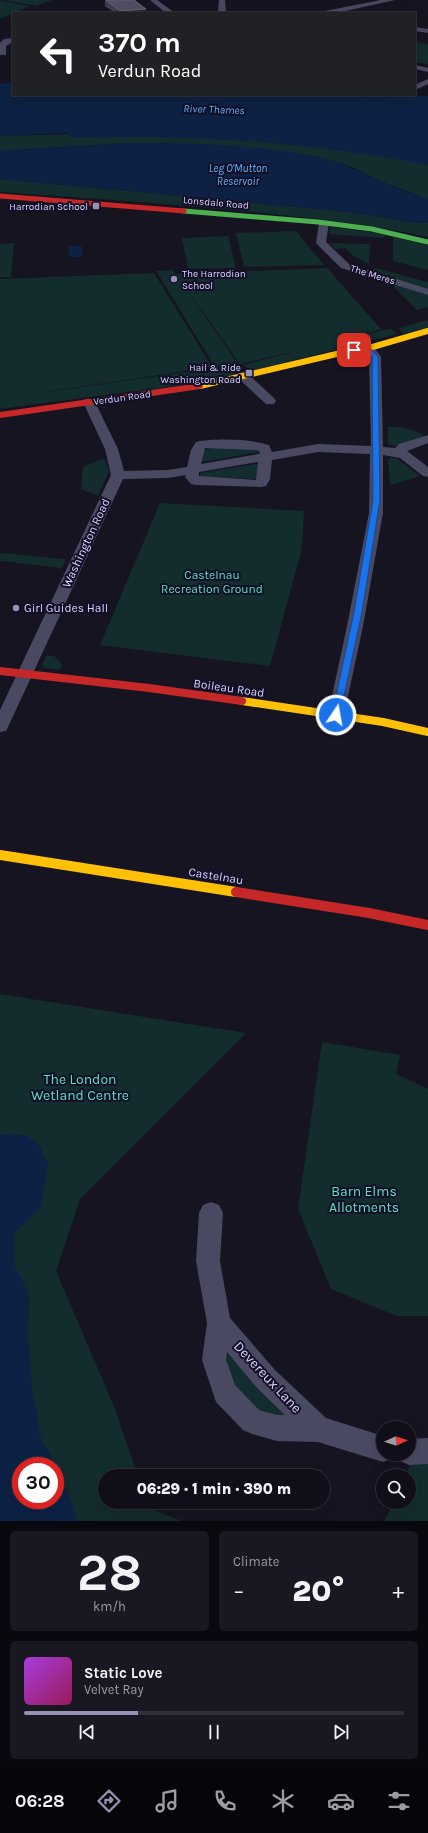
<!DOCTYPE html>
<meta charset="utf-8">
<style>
:root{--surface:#100f19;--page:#191822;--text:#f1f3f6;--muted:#9c9ca2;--line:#302f38;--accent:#9591b1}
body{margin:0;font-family:Karla,sans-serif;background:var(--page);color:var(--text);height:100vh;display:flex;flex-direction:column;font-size:15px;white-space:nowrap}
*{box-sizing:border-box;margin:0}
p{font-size:13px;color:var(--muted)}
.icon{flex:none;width:22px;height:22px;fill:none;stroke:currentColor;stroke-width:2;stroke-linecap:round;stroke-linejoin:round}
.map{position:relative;height:1521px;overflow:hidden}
.side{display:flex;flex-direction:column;gap:10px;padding:10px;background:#09080e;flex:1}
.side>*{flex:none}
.top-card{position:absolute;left:12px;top:12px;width:404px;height:84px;border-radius:0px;box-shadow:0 4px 16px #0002,0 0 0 1px var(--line);background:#202124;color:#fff;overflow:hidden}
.needle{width:26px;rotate:86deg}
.buttons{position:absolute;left:376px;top:1421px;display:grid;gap:8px}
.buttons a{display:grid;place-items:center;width:40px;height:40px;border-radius:50%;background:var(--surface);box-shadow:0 4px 16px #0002,0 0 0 1px var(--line);font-size:20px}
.speed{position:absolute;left:12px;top:1457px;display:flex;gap:8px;font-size:20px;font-weight:700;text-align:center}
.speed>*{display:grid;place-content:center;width:52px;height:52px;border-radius:50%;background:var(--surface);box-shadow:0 4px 16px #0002,0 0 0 1px var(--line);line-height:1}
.speed .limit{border:6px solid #d22;background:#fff;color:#111}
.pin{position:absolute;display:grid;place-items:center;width:34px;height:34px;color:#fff;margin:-17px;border-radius:8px;box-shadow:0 2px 6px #0006}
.me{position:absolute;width:44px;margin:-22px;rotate:12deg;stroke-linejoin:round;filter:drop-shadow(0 0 3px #0008)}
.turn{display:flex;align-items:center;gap:14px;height:84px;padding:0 20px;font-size:18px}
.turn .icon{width:52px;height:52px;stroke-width:2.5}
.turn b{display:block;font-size:28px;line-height:34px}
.big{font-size:30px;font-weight:800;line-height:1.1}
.side .tile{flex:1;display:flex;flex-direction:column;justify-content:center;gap:6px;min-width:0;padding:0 14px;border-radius:6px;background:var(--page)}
.side .dial{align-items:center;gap:0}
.dial b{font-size:52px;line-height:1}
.song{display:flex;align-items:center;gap:12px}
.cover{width:48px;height:48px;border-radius:6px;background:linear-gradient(135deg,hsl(280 70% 55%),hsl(330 70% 35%))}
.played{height:4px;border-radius:2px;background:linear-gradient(90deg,var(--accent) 30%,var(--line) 30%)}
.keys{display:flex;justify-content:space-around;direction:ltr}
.heat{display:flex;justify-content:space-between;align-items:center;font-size:22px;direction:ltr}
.side .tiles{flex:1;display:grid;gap:10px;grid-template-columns:1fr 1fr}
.tile:last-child{grid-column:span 2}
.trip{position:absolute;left:98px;top:1469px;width:232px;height:40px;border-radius:20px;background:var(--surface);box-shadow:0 4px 16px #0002,0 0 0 1px var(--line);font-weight:800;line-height:40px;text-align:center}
.tab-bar{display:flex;height:64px;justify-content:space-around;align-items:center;background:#06060a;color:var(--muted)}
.tab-bar .icon{width:28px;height:28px}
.tab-bar .current{color:var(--accent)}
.tab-bar b{font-size:18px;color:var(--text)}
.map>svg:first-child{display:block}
.green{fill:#132c2d;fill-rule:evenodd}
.water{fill:#0d2144;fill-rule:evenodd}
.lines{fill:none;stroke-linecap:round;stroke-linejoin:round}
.river{fill:#0d2144;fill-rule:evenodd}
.street{fill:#4a4962;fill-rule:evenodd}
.fast{stroke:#4caf50;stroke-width:5}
.slow-far2{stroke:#ffc107;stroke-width:6}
.slow-far1{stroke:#ffc107;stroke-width:8}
.slow{stroke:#ffc107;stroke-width:10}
.jam-far3{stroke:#c62828;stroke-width:5}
.jam-far2{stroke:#c62828;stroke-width:6}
.jam-far1{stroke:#c62828;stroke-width:8}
.jam{stroke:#c62828;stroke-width:10}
.wall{fill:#403d50}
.shaded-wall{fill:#282635}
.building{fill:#504e63;stroke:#66637b}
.route{fill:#1a73e8;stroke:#114b97}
.poi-dot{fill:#9591b1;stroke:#130f26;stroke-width:1.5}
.labels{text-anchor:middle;stroke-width:4;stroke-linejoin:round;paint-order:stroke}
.far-street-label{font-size:10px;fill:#d9d4ff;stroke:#130f26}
.far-poi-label{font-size:10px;fill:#d9d4ff;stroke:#130f26;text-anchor:end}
.far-water-label{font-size:11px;font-style:italic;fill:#62b6ff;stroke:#130f26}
.street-label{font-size:12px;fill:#d9d4ff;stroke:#130f26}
.park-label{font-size:12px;fill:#5fe0c0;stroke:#130f26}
.poi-label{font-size:12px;fill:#d9d4ff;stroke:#130f26;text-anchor:start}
.near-park-label{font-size:14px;fill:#5fe0c0;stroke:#130f26}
.near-street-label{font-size:14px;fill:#d9d4ff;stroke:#130f26}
</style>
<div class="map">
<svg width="428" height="1521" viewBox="0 0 428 1521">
<rect width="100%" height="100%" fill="#161421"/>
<g class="green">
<path d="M 0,0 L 2,1 L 30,6 L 0,19 Z"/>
<path d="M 4,0 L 52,0 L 36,6 Z"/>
<path d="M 415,40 L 428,45 L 428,64 L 415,62 Z"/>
<path d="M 145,132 C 240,134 335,140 428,161 L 428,199 L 377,180 L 352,167 L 317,157 L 255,149 L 211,145 L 129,143 L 0,151 L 0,136 Z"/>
<path d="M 0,179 L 351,212 L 409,222 L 428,223 L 428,237 C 363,223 299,216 233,210 C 155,203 78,197 0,192 Z"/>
<path d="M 331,227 L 385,234 L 384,238 L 329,234 Z"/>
<path d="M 296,231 L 324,265 L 244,267 L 236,233 Z"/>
<path d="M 228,236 L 236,268 L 188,269 L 182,238 Z"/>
<path d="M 393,237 L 428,245 L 428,270 L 393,261 Z"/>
<path d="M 14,243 L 11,277 L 0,277 L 0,244 Z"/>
<path d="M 329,243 L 370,244 L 369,264 L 355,257 L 345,248 L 335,249 Z"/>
<path d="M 327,268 L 381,329 L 333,342 L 383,330 L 391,329 L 397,334 L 251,371 L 243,365 L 304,349 L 240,364 L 176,274 L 240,367 L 217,370 L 156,271 L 173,270 L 176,274 Z"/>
<path d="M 375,268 L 428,282 L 428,307 L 417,310 L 393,286 L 399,281 L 370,270 Z"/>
<path d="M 154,273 L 212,367 L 19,396 L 214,368 L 217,371 L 233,371 L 234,375 L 212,381 L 0,409 L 0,279 Z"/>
<path d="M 428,320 L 428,328 L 404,334 L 398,328 Z"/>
<path d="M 388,427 C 401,427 413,428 424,436 L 394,446 L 388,444 Z"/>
<path d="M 213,447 L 257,448 L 261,452 L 202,462 L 203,450 Z"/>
<path d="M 104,458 L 109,471 L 98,496 L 81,489 L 83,467 Z"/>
<path d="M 390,458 L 396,458 L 420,476 L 390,485 L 388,460 Z"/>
<path d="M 263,463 L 258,479 L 200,477 L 200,473 Z"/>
<path d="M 160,503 L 304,511 L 302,548 L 270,666 L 100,645 Z"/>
<path d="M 0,553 L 66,559 L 62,568 L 0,561 Z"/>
<path d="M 47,655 L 54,656 L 62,664 L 59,670 L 45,668 L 42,665 Z"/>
<path d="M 0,994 L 246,1033 L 80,1199 L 56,1271 L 115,1409 L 138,1476 L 105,1476 L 105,1502 L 147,1502 L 149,1508 L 181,1521 L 0,1521 ZM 21,1466 L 55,1466 L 55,1500 L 21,1500 Z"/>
<path d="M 322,1042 L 400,1055 L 396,1074 L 428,1089 L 428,1316 L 397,1316 L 331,1289 L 298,1209 Z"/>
<path d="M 224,1354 L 237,1355 L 292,1414 L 276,1422 L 232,1392 Z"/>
<path d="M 428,1461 L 428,1521 L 384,1521 L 395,1502 L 409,1502 L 409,1476 L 406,1476 L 411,1462 Z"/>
</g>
<g class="water">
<path d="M 10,82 L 13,83 L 13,95 L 365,95 L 428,100 L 428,161 C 287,130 143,128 0,136 L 0,84 Z"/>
<path d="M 129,143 C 193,143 274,144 335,162 C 350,166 362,173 377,180 C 393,187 411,193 428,199 L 428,223 L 409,222 L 351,212 L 0,179 L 0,151 Z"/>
<path d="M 69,246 L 82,246 L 83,257 L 69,257 Z"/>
<path d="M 10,1134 L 27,1136 L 38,1143 L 48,1164 L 40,1209 L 14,1234 L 15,1268 L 22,1278 L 29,1297 L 28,1336 L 32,1390 L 37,1414 L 39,1434 L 62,1477 L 78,1521 L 0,1521 L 0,1135 ZM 21,1466 L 55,1466 L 55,1500 L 21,1500 Z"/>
</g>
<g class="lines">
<g class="river">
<path d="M 359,95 L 428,96 L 428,104 L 365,99 L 361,98 Z"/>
<path d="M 94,121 L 99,122 L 101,125 L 95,129 C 207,127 318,135 428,157 L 428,165 C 309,141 196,135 75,137 L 70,136 L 61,126 L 63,123 Z"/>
</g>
<g class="street">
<path d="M 150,0 L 157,0 L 175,13 L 166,13 Z"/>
<path d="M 219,0 L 225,0 L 226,13 L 218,13 Z"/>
<path d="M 381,0 L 395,0 L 336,13 L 321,13 L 325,11 Z"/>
<path d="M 415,27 L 428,29 L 428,33 L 415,31 Z"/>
<path d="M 13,38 L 13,42 L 6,46 L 6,55 L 0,55 L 0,43 L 4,39 Z"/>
<path d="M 415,65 L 428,68 L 428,72 L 415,69 Z"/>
<path d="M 428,79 L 428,84 L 415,90 L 415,85 Z"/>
<path d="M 324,220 L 329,223 L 326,242 L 349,264 L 428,289 L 428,295 L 341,268 L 316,243 L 319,223 Z"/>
<path d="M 369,345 L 373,346 L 381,357 L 383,447 L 395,448 L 399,444 L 428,435 L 428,443 L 407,451 L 428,467 L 428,477 L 423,476 L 400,458 L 383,455 L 383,513 L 363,626 L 344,715 L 342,719 L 336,720 L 330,719 L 328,715 L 347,626 L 369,513 L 370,454 L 318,452 L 272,460 L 270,479 L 266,486 L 261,487 L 196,485 L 191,484 L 185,477 L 186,475 L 168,478 L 123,479 L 8,727 L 6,731 L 0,732 L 0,710 L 111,475 L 105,449 L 83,402 L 85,399 L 93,399 L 95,402 L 118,449 L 124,471 L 168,470 L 187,467 L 191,450 L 196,442 C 215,438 251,439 269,445 L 272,452 L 318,444 L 371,446 L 369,357 L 363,348 ZM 205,448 L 257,450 L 260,452 L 259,454 L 201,464 ZM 258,462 L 256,480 L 199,476 L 199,472 Z"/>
<path d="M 243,372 L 247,373 L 274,398 L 276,401 L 274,404 L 266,404 L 239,379 L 237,376 L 239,373 Z"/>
<path d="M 211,1202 L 219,1205 L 223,1213 L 220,1261 L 230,1318 L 275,1370 L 326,1418 L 383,1436 L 383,1454 L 394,1454 L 392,1458 L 383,1462 L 318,1442 L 277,1441 L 252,1434 L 243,1430 L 216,1402 L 202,1360 L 207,1323 L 196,1261 L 199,1213 L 203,1205 ZM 227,1352 L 257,1388 L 285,1415 L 277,1415 L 259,1410 L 235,1385 L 226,1360 Z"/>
<path d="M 428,1438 L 428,1464 L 409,1465 L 400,1461 L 397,1454 L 409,1454 L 409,1439 Z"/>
</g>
<path class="fast" d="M 184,211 L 318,222 L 372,229 L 428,242"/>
<path class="slow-far2" d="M 200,386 L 345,352 L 369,348 L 428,331"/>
<path class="slow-far1" d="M 242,701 L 383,722 L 428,732"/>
<path class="slow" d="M 0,855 L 236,892"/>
<path class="jam-far3" d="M 0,196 L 184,211"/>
<path class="jam-far2" d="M 0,415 L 200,386"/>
<path class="jam-far1" d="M 0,671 L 149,688 L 242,701"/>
<path class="jam" d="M 236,892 L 369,913 L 428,925"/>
</g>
<path class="wall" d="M 105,0 L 134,0 L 146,13 L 115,13 L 105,6 Z"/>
<path class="shaded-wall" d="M 146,9 L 146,13 L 121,13 L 120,11 Z"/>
<path class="building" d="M 106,0 L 134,0 L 146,9 L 120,11 Z"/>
<path class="route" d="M 369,347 L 378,357 L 380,500 L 362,612 L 340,715 L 336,718 L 332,715 L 354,612 L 373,500 L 372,357 L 367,350 L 354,352 L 351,350 Z"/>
<g class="poi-dot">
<rect x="92" y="202" width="8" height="8" rx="2"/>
<circle cx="174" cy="279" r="4"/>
<rect x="245" y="369" width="8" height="8" rx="2"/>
<circle cx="16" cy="608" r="4"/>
</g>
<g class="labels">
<g class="far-street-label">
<text transform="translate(216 202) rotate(5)" y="4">Lonsdale Road</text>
<text transform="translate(373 274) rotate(17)" y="4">The Meres</text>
<text transform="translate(122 397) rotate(-8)" y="4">Verdun Road</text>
</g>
<g class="far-poi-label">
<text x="88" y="210">Harrodian School</text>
<text x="182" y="277" text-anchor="start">The Harrodian<tspan x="182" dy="12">School</tspan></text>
<text x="241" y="371">Hail &amp; Ride<tspan x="241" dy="12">Washington Road</tspan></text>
</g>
<g class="far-water-label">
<text transform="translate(214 109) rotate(2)" y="4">River Thames</text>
<text x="238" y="172">Leg O'Mutton<tspan x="238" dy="13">Reservoir</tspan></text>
</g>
<g class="street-label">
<text transform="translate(86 543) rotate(-65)" y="4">Washington Road</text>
<text transform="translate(229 688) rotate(8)" y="4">Boileau Road</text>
<text transform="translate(216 876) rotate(9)" y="4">Castelnau</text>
</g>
<g class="park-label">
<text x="212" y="579">Castelnau<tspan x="212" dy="14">Recreation Ground</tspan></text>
</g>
<g class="poi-label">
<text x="24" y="612">Girl Guides Hall</text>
</g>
<g class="near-park-label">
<text x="80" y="1084">The London<tspan x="80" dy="16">Wetland Centre</tspan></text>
<text x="364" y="1196">Barn Elms<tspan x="364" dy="16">Allotments</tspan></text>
</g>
<g class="near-street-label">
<text transform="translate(268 1377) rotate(47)" y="5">Devereux Lane</text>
</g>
</g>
</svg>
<div class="buttons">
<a><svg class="needle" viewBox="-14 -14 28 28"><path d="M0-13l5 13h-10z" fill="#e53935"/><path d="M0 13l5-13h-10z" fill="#9c9ca2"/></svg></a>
<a><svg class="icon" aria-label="search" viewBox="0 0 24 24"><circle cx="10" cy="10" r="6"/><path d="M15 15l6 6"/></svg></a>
</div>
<div class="speed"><div class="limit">30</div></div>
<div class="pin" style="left:354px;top:350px;background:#d93025"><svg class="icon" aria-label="arrive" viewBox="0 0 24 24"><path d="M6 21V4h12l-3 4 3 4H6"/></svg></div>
<svg class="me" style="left:336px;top:715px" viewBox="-20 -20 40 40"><circle r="17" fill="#1a73e8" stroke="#fff" stroke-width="3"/><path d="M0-11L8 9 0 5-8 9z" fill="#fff"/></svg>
<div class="trip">06:29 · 1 min · 390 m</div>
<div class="top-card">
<div class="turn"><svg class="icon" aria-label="left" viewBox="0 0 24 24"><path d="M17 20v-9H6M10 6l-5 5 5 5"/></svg><div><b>370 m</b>Verdun Road</div></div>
</div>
</div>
<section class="side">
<div class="tiles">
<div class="tile dial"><b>28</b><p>km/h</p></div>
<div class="tile"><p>Climate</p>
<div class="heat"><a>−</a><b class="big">20°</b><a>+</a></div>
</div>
<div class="tile">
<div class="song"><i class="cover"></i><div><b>Static Love</b><p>Velvet Ray</p></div></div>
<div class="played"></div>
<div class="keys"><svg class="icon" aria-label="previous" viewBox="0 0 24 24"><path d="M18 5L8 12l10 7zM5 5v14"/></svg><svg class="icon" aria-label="pause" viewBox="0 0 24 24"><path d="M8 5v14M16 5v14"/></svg><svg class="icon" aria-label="next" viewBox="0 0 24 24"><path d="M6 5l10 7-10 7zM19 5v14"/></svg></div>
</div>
</div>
</section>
<nav class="tab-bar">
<b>06:28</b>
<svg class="icon current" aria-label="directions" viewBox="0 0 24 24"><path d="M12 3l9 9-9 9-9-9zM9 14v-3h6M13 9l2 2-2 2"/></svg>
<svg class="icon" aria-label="music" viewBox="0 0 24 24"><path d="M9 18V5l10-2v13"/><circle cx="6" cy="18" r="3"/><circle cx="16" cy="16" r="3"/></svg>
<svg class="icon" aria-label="phone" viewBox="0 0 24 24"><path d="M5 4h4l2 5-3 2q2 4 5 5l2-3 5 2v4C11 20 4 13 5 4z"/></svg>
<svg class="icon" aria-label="climate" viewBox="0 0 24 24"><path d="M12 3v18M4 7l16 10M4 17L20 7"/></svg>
<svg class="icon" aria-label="car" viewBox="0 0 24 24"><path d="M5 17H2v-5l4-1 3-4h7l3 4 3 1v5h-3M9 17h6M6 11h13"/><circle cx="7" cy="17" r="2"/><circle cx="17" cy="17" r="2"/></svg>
<svg class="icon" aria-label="filters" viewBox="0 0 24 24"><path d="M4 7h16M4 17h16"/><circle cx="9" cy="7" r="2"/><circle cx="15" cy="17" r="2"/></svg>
</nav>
